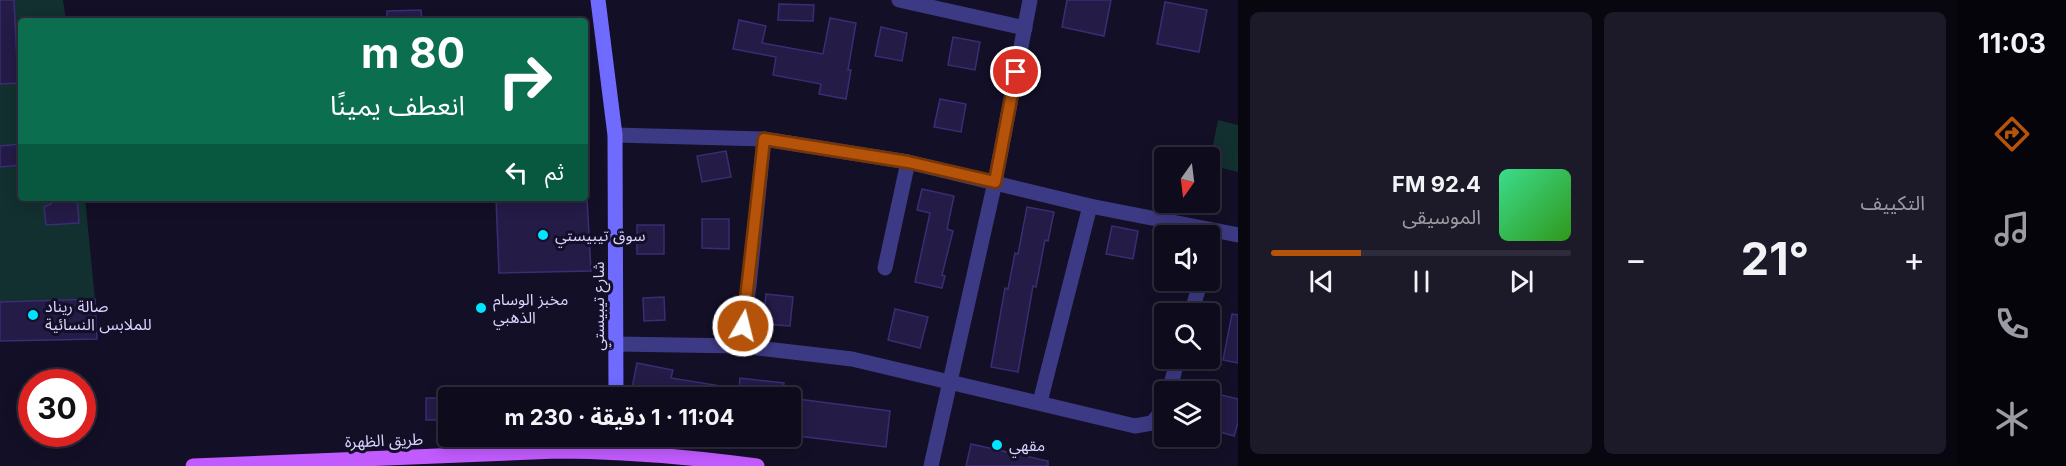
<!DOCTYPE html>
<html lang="ar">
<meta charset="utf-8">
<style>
:root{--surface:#0e0b1c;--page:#1c1929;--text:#f1f3f6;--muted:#9b9ba3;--line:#2e2b3b;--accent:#b45309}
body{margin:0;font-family:Inter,"Noto Sans Arabic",sans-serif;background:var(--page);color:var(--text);direction:rtl;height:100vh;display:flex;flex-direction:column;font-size:22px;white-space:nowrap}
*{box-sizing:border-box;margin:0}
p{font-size:20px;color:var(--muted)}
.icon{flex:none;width:33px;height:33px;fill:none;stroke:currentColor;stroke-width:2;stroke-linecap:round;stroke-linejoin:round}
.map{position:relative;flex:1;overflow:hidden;direction:ltr}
.sheet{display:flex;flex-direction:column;gap:12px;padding:12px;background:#08060f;width:720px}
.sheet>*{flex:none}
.guide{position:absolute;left:18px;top:18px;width:570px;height:183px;border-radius:6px;box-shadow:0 3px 15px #0003,0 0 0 2px var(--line);direction:rtl;background:#0b6e4f;color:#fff;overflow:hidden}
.needle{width:39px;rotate:194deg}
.buttons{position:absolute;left:1154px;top:147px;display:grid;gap:12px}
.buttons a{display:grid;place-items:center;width:66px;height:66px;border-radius:6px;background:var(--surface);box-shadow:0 3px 15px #0003,0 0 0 2px var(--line);font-size:30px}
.speed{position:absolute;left:18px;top:369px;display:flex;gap:12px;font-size:30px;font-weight:700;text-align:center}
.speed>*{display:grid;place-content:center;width:78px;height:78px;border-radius:50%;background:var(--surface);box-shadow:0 3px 15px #0003,0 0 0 2px var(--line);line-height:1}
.speed .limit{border:9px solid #d22;background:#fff;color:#111}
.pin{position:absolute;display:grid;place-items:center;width:51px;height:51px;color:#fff;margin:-26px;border:3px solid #fff;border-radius:50%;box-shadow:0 2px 6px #0007}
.me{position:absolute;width:66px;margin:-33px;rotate:8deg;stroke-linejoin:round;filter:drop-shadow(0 0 4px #0008)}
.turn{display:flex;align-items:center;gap:21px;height:126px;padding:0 24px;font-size:27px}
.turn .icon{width:78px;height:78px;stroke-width:2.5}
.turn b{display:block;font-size:42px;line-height:51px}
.then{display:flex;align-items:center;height:57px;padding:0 24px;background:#0003;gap:12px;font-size:22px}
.big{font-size:45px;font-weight:700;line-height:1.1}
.sheet .card{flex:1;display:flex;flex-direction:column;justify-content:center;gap:9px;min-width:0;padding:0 21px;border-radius:9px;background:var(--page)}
.song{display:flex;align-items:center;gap:18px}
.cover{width:72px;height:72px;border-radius:9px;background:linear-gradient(135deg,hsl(150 70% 55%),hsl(110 70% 35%))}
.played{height:6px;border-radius:3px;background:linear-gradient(90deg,var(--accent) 30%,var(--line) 30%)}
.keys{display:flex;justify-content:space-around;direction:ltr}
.heat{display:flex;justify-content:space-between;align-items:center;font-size:33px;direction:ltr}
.sheet .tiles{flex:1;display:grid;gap:12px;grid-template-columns:repeat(2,1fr)}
.trip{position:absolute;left:438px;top:387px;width:363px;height:60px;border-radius:6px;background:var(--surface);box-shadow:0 3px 15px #0003,0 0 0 2px var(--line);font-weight:700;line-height:60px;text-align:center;direction:rtl}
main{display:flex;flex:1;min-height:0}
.tab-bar{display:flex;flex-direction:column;width:108px;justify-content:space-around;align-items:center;background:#06040b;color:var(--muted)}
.tab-bar .icon{width:42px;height:42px}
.tab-bar .selected{color:var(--accent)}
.tab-bar b{font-size:27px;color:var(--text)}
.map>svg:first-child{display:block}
.green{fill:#12302f}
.building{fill:#241b47;stroke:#3b2d73;stroke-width:1.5}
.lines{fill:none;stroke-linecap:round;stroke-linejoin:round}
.street{stroke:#3d3a85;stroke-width:15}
.secondary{stroke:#6f6bff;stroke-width:15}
.primary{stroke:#c25bff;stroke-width:15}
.route-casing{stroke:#753606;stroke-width:15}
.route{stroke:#b45309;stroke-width:10}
.poi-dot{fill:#00e5ff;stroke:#130f26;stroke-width:2}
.labels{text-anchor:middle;stroke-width:6;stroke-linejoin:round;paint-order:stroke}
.poi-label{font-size:16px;fill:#d9d4ff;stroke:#130f26;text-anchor:start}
.street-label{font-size:16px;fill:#d9d4ff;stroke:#130f26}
</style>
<main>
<nav class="tab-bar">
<b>11:03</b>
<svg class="icon selected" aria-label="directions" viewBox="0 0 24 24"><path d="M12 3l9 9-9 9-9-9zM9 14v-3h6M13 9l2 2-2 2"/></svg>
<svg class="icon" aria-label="music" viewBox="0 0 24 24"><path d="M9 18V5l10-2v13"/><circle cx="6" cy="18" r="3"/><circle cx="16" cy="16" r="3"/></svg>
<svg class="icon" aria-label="phone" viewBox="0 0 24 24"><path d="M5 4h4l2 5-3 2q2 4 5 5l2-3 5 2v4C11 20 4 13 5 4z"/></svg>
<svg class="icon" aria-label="climate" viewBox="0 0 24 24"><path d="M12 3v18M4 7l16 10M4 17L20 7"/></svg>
</nav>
<section class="sheet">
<div class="tiles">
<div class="card"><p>التكييف</p>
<div class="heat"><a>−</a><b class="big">21°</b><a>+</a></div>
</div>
<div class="card">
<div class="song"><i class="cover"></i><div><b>92.4 FM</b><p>الموسيقى</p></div></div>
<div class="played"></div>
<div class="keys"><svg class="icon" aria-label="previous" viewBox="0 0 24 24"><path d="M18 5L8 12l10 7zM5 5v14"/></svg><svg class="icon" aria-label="pause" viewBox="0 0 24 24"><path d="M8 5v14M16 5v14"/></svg><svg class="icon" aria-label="next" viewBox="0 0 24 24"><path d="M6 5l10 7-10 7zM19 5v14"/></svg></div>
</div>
</div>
</section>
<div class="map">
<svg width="1238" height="466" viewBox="0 0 1238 466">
<rect width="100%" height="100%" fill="#130f26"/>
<g class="green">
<path d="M 0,0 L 63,0 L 66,21 L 21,21 L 21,198 L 85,198 L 95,299 L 0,302 Z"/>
<path d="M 1218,120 L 1238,125 L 1238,172 L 1209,165 Z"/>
</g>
<g class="building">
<path d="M 0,0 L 14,0 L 18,83 L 0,84 Z"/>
<path d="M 1067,0 L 1111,0 L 1104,36 L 1062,27 Z"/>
<path d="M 1165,2 L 1207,10 L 1199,52 L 1157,44 Z"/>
<path d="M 779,4 L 814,5 L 813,21 L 778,20 Z"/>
<path d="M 421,10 L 422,21 L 387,21 L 387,11 Z"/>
<path d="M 830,18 L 856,23 L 848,70 L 851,70 L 846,99 L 819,94 L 821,84 L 773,75 L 776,57 L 733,49 L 739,20 L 766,26 L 762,43 L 823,54 Z"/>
<path d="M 881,27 L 907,33 L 902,61 L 875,56 Z"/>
<path d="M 953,37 L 980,42 L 975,70 L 948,65 Z"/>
<path d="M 940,99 L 966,104 L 961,132 L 934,127 Z"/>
<path d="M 21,144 L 21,165 L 0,167 L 0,146 Z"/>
<path d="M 726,151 L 731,177 L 702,182 L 697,156 Z"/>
<path d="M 922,189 L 954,196 L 947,229 L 953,231 L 942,275 L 945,276 L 942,288 L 915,282 L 930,213 L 917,210 Z"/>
<path d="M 51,198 L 77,198 L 79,223 L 46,225 L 44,207 L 51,204 Z"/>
<path d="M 496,198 L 587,198 L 591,271 L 499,273 Z"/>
<path d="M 1027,207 L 1054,212 L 1048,241 L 1045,240 L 1036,287 L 1033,286 L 1018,372 L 991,367 L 1005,288 L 1008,289 L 1015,253 L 1018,254 Z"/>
<path d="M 702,219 L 729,219 L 729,249 L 702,248 Z"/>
<rect x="637" y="225" width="27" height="29"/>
<path d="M 1112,226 L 1138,231 L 1133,259 L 1106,254 Z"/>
<path d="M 766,294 L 793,297 L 790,326 L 763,324 Z"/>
<path d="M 664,297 L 665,320 L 644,321 L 643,298 Z"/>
<path d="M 95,299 L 97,339 L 0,341 L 0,302 Z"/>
<path d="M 895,309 L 928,317 L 920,348 L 888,340 Z"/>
<path d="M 1232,314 L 1238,315 L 1238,363 L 1223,360 Z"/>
<path d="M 637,363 L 673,370 L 671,378 L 739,389 L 740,378 L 784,383 L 782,398 L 630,398 Z"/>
<path d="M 1209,392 L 1238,399 L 1238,423 L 1234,436 L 1209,429 Z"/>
<rect x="426" y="398" width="16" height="22"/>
<path d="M 790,398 L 890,411 L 886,447 L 790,435 Z"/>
<path d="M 971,444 L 1048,461 L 1048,466 L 966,466 Z"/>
</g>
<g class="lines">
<g class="street">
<path d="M 899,0 L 1025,28"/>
<path d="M 615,135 L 764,139 L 908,162 L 1090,206 L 1238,235"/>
<path d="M 1209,252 L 1215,231"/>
<path d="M 885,268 L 908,162"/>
<path d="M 1191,314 L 1201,280"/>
<path d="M 616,344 L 740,346 L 852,359 L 1135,426 L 1152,423 L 1164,409"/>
<path d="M 740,346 L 749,286 L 764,139"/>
<path d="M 1169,392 L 1178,358"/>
<path d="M 1040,402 L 1090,206"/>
<path d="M 931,466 L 995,182 L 1030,0"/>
</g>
<g class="secondary">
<path d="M 598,0 L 615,135 L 616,398"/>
<path d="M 616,451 L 616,436"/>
</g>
<path class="primary" d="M 193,466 L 557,451 C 624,451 690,457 757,466"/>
</g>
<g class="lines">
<g class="route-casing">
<path id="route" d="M 743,326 L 764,139 L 908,162 L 995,182 L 1016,72"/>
</g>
<use href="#route" class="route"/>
</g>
<g class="poi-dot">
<circle cx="543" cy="235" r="6"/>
<circle cx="481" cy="308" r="6"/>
<circle cx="33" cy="315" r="6"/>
<circle cx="997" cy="445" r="6"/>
</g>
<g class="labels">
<g class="poi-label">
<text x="555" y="241">سوق تيبيستي</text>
<text x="493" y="305">مخبز الوسام<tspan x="493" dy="18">الذهبي</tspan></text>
<text x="45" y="312">صالة ريناد<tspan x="45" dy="18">للملابس النسائية</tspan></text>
<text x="1009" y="451">مقهي</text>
</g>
<g class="street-label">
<text transform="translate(598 306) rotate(-90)" y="6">شارع تيبيستي</text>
<text transform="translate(384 440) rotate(-2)" y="6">طريق الظهرة</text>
</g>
</g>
</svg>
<div class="buttons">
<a><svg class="needle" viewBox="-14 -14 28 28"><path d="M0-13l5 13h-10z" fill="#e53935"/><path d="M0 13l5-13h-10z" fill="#9b9ba3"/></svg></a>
<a><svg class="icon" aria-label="sound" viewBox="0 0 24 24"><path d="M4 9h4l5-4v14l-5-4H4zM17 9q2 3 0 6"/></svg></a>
<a><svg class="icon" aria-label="search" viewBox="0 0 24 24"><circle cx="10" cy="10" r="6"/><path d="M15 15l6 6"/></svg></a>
<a><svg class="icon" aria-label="layers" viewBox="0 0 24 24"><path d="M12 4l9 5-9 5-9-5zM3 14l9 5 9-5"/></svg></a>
</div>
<div class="speed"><div class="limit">30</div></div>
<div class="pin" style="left:1016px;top:72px;background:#d93025"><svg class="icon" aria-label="arrive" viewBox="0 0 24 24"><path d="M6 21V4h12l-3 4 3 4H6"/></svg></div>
<svg class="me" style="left:743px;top:326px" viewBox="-20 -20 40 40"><circle r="17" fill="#b45309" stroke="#fff" stroke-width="3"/><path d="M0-11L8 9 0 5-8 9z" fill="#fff"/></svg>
<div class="trip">11:04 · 1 دقيقة · 230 m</div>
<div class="guide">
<div class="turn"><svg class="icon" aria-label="right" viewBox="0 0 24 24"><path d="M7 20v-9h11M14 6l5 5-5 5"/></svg><div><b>80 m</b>انعطف يمينًا</div></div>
<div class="then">ثم<svg class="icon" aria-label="left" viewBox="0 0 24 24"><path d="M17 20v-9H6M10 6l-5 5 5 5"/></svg></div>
</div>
</div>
</main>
